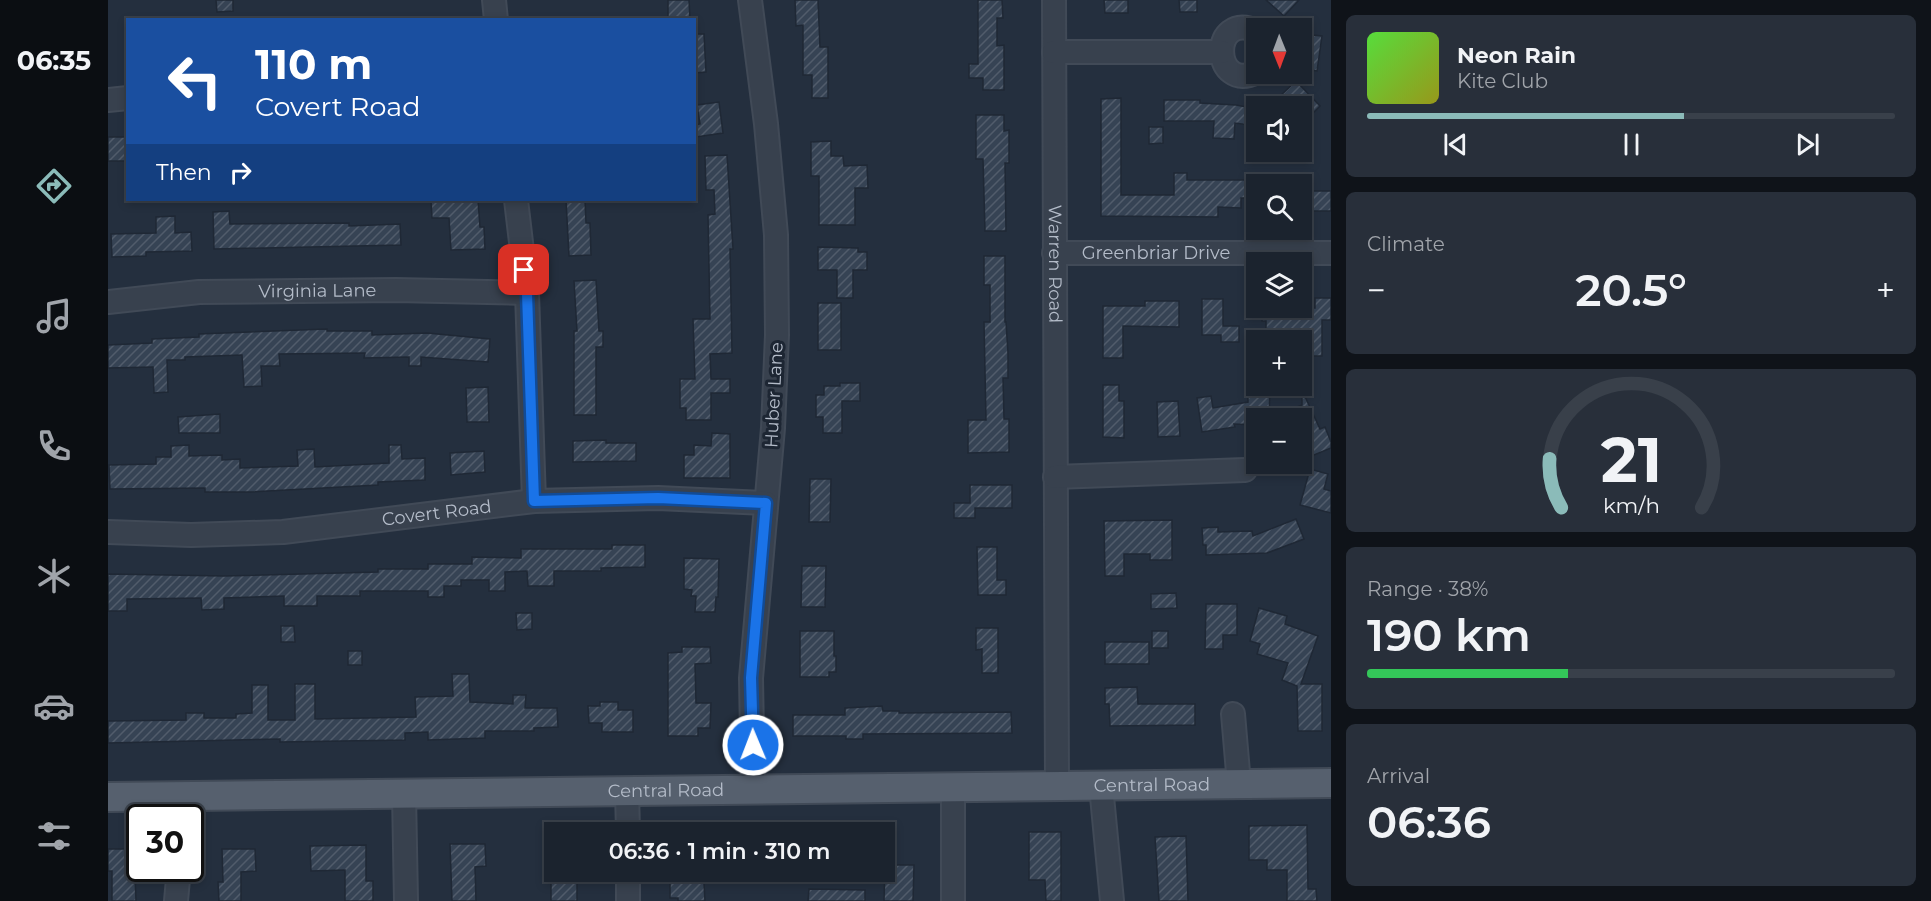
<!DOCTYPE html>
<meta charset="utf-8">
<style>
:root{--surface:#1b232e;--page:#282f3a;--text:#f1f3f6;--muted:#a0a4aa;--line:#39404a;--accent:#8bbbb9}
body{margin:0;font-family:Montserrat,sans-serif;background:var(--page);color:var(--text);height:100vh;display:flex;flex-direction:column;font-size:22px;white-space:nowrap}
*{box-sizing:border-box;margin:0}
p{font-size:20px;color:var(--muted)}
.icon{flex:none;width:33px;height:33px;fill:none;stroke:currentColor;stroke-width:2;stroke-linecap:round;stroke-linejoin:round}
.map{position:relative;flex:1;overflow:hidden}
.drawer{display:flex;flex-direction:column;gap:15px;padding:15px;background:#0f1319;width:600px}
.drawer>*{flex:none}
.hud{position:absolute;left:18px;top:18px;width:570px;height:183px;border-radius:0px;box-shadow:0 3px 9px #0003,0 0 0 2px var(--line);background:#1a4fa0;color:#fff;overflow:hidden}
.needle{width:39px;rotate:179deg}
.tools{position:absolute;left:1138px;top:18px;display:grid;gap:12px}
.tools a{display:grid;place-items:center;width:66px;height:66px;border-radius:0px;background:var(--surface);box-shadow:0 3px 9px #0003,0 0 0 2px var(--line);font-size:30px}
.speed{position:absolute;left:18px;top:804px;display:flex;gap:12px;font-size:30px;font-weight:700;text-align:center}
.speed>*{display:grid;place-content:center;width:78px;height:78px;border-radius:50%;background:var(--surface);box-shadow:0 3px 9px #0003,0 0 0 2px var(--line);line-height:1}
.speed .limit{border:3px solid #111;border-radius:9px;background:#fff;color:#111}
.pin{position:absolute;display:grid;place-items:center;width:51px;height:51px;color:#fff;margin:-26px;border-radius:12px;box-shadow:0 3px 9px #0006}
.me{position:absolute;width:66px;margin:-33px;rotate:359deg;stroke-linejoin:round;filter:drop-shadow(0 0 4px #0008)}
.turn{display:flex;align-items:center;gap:21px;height:126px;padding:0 30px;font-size:27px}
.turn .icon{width:78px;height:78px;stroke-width:2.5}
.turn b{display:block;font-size:42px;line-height:51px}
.then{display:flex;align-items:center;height:57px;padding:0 30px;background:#0003;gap:12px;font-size:22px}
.big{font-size:45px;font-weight:600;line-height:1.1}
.drawer .tile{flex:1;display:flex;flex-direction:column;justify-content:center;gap:9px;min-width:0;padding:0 21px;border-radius:9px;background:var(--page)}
.drawer .dial{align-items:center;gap:0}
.dial svg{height:156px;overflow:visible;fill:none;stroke:var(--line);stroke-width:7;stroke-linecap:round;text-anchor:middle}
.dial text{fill:var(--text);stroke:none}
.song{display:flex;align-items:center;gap:18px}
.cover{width:72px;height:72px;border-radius:9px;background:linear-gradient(135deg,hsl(110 70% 55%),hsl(60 70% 35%))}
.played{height:6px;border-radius:3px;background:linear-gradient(90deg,var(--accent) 60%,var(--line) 60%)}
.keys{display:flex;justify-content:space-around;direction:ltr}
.heat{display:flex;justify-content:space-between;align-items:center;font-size:33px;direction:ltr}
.charge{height:9px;border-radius:4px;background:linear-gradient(90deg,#34c759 38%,var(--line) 0)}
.trip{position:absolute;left:436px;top:822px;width:351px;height:60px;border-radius:0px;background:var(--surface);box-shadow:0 3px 9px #0003,0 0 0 2px var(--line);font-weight:600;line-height:60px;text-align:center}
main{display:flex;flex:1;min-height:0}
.tabs{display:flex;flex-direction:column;width:108px;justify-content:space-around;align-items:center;background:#0b0e12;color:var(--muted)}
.tabs .icon{width:42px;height:42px}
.tabs .selected{color:var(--accent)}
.tabs b{font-size:27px;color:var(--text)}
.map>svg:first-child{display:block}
.building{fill:url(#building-hatch);stroke:#1f2835;stroke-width:1.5}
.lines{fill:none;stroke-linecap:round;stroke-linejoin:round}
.minor-casing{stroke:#414a57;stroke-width:26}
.major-casing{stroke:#414a57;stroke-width:32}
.minor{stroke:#38414e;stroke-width:22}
.major{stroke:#56606e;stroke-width:28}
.route-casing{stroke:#114b97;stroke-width:15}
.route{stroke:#1a73e8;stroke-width:10}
.labels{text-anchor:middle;stroke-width:6;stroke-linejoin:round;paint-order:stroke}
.street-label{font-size:18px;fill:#b4bcc9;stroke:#1d2633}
</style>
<main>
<nav class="tabs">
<b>06:35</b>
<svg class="icon selected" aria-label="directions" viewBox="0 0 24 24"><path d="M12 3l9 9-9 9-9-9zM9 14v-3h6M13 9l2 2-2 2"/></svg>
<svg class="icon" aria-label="music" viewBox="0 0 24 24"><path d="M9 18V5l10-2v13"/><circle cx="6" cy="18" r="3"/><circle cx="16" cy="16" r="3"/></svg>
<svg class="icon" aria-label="phone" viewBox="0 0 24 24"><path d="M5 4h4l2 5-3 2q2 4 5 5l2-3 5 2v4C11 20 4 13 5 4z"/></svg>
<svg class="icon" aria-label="climate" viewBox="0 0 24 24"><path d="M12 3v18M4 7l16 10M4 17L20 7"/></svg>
<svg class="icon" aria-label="car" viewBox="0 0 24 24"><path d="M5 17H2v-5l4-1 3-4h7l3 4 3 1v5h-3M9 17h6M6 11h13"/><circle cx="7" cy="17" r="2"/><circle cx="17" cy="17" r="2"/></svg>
<svg class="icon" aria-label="filters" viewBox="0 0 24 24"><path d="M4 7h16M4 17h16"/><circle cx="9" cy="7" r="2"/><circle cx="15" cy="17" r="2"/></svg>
</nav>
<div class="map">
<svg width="1223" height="901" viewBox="0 0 1223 901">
<defs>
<pattern id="building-hatch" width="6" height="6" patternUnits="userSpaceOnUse" patternTransform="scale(1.5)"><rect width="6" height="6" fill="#364354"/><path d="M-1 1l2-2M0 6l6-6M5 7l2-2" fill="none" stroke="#515c6b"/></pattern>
</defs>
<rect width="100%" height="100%" fill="#242f3e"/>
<g class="building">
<path d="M 108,0 L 125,0 L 125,11 L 109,12 Z"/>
<path d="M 560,0 L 581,0 L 582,20 L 560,20 Z"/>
<path d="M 687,0 L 710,0 L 712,47 L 720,47 L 720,98 L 704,98 L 704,75 L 695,75 L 695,25 L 688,26 Z"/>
<path d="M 870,0 L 894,0 L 895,18 L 889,18 L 889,46 L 896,45 L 896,90 L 875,90 L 875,78 L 861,78 L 861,64 L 870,64 Z"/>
<path d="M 996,0 L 1020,0 L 1020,13 L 997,13 Z"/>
<path d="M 1071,0 L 1089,0 L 1089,12 L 1072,12 Z"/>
<path d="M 1158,0 L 1191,0 L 1176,16 Z"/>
<path d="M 586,34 L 596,34 L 598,72 L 586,73 Z"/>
<path d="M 1194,34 L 1214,36 L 1209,71 L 1194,69 Z"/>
<path d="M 1188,81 L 1212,106 L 1203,115 L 1196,106 L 1177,106 L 1169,99 Z"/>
<path d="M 1013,98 L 1013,195 L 1066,195 L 1066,173 L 1079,173 L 1079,180 L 1149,180 L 1149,198 L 1133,198 L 1133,208 L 1110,207 L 1110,217 L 993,216 L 993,99 Z"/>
<path d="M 1056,100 L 1092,100 L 1092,103 L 1128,105 L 1149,109 L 1149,126 L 1127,123 L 1126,139 L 1105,138 L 1106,121 L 1056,121 Z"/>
<path d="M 611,102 L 615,133 L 588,137 L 586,125 L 592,124 L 589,105 Z"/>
<path d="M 868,115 L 896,115 L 896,131 L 901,130 L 901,163 L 897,163 L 898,231 L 877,231 L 875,159 L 868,159 Z"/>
<path d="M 1041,127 L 1055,127 L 1055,143 L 1041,144 Z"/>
<rect x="0" y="137" width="20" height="24"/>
<path d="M 723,141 L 723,156 L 735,156 L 736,166 L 759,165 L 760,188 L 747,188 L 747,225 L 711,225 L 711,176 L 703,176 L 703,142 Z"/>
<path d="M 619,155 L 625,249 L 622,249 L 624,353 L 602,354 L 603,379 L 622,379 L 622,393 L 603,393 L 603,420 L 578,420 L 578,408 L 572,408 L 572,379 L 587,379 L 585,319 L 602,319 L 600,215 L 607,214 L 606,190 L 598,190 L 597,156 Z"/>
<rect x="1199" y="191" width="24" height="20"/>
<path d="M 339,200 L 370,200 L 372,227 L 376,227 L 377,249 L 343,250 L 341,218 L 324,218 L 323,201 Z"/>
<path d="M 458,200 L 477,200 L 478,223 L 482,223 L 483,255 L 461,256 Z"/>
<path d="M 121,211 L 122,224 L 241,223 L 241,226 L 292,224 L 293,245 L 106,249 L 105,212 Z"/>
<path d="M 67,216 L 67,233 L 83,232 L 84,251 L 38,252 L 38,256 L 4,257 L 3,234 L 48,233 L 48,217 Z"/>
<path d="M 710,247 L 750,248 L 750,252 L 759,252 L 759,270 L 745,270 L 745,298 L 729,298 L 729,270 L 710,270 Z"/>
<path d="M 876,256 L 897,256 L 897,322 L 898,322 L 900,353 L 900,378 L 895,378 L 896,419 L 901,419 L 901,452 L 860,453 L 860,420 L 878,420 L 876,322 L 882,322 L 882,285 L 876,285 Z"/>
<path d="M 488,280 L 491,331 L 495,331 L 495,347 L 488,347 L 488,415 L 466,415 L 466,331 L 469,331 L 466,281 Z"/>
<path d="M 1207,298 L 1223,298 L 1223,320 L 1214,320 L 1214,356 L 1196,356 L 1195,340 L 1158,340 L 1158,321 L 1154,321 L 1154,308 L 1207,308 Z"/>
<path d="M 1094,299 L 1115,299 L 1115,326 L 1131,326 L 1131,342 L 1113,342 L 1113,335 L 1094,335 Z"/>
<path d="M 1037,301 L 1071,301 L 1071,327 L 1015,326 L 1015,358 L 995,358 L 995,306 L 1037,306 Z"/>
<rect x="710" y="303" width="23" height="47"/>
<path d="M 219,329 L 219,331 L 264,331 L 264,335 L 319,333 L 382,339 L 380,362 L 313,357 L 313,366 L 301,366 L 301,357 L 256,358 L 257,353 L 171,354 L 172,366 L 153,366 L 154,386 L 136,387 L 134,355 L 77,357 L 77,360 L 59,360 L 60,392 L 46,393 L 45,367 L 0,368 L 0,345 L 44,343 L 44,339 L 91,337 L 91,334 Z"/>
<path d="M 732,383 L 752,383 L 752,401 L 734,401 L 734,433 L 715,433 L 715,417 L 708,417 L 708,395 L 716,395 L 716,386 L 732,386 Z"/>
<path d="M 995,385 L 1011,385 L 1011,401 L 1016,401 L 1016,438 L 995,437 Z"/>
<path d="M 380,387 L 381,422 L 359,422 L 358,388 Z"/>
<path d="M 1140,389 L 1162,389 L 1161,418 L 1149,418 L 1149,425 L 1126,424 L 1127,427 L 1094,432 L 1089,398 L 1103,396 L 1105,408 L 1140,402 Z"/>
<path d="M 1194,390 L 1212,429 L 1217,427 L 1223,442 L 1223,448 L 1194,460 L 1194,418 L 1192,418 L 1187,408 L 1194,405 Z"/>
<path d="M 1070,401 L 1072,436 L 1050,437 L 1049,402 Z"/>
<path d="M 112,414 L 112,433 L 71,433 L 70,417 Z"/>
<path d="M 604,433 L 622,434 L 622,478 L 576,478 L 576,455 L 586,455 L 586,445 L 603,446 Z"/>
<path d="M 498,440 L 498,443 L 528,443 L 528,461 L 465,462 L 465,441 Z"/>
<path d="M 81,445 L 81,456 L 114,455 L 114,460 L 132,459 L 132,468 L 190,466 L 189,450 L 206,449 L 207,467 L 281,463 L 281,445 L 293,445 L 294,459 L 317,458 L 317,480 L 270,482 L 270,485 L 142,492 L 97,492 L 97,488 L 2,489 L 1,465 L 48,464 L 48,457 L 63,457 L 63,446 Z"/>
<path d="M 376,451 L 377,472 L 343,475 L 342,453 Z"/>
<path d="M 1202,469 L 1220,474 L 1216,489 L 1223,491 L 1223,513 L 1192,505 Z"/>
<path d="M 702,479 L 723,479 L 722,522 L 701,522 Z"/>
<path d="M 862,485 L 904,485 L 904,508 L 867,508 L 867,518 L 846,518 L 846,503 L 862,503 Z"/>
<path d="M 1188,519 L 1196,539 L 1159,553 L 1098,555 L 1098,545 L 1095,545 L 1094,528 L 1110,527 L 1110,532 L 1144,531 L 1145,536 Z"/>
<path d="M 1064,520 L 1064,560 L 1042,560 L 1042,554 L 1016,554 L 1016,576 L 997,576 L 996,521 Z"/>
<path d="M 504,545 L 537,545 L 537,567 L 493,568 L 493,571 L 446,571 L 446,586 L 420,586 L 419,571 L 397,572 L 397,591 L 381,591 L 381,580 L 353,580 L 353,586 L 336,586 L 336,597 L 320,597 L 320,591 L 252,591 L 252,596 L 209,596 L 209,606 L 176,606 L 176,596 L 116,598 L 116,609 L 94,610 L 93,598 L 19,599 L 19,611 L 0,611 L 0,574 L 116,576 L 270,572 L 270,569 L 320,569 L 320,564 L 364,564 L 364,557 L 413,558 L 413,549 L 504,549 Z"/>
<path d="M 869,547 L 889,547 L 889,580 L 898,580 L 898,595 L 870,595 Z"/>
<path d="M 576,558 L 611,559 L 610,597 L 608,597 L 607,612 L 587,612 L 588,596 L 583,596 L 584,590 L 576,589 Z"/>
<path d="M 694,566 L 718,566 L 717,607 L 693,607 Z"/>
<path d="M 1068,593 L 1069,608 L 1043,609 L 1043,594 Z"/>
<path d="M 1098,604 L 1129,604 L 1129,635 L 1115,635 L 1115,649 L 1097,649 Z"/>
<path d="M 1151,608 L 1179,616 L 1177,624 L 1210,636 L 1193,684 L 1214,684 L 1214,731 L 1190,731 L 1189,686 L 1174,680 L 1180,663 L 1149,654 L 1152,644 L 1142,641 Z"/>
<path d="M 408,613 L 424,613 L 424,629 L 409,630 Z"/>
<path d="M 173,626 L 186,626 L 187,642 L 173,642 Z"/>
<path d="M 868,628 L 890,628 L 890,673 L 874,673 L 874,649 L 868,650 Z"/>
<path d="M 692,631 L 726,631 L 726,656 L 728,656 L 728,672 L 721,672 L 721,677 L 692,677 Z"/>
<rect x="1044" y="631" width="16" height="17"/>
<rect x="997" y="642" width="44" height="22"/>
<path d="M 574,647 L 602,647 L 603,663 L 587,664 L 588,703 L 603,703 L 602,728 L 590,728 L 590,736 L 560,736 L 560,653 L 574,652 Z"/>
<rect x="240" y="651" width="14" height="14"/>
<path d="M 344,674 L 361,674 L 362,702 L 405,704 L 405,695 L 418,695 L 417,708 L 449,708 L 450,727 L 426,728 L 426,731 L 377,731 L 377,738 L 320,740 L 320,732 L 297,733 L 297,740 L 172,742 L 172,739 L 0,743 L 0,721 L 78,720 L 78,713 L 96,713 L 96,718 L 128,718 L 128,714 L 144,713 L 144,685 L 160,685 L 160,720 L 187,720 L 187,684 L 207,684 L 207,719 L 308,717 L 307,697 L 345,696 Z"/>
<path d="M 1029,687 L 1030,704 L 1087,704 L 1087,725 L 1002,726 L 1001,704 L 997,704 L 997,688 Z"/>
<path d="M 492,702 L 510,702 L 510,710 L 525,710 L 525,732 L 494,732 L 494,723 L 481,723 L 480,706 L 492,706 Z"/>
<path d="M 774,706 L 775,711 L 791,711 L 791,713 L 903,712 L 904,733 L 755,734 L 755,739 L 738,739 L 738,736 L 685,736 L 685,715 L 737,715 L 737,708 Z"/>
<path d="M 1199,825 L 1200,889 L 1208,889 L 1209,901 L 1179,901 L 1179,870 L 1159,870 L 1159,860 L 1141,860 L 1141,826 Z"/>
<path d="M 921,832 L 953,832 L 953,901 L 938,901 L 937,880 L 921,880 Z"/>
<path d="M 1078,836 L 1080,901 L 1051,901 L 1047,837 Z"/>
<path d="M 342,844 L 377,844 L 378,866 L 367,867 L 368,901 L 344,901 Z"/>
<path d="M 258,845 L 258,881 L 265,881 L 265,901 L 237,901 L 237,870 L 203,871 L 202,846 Z"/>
<path d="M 0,849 L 26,849 L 28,901 L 4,901 L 4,871 L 0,871 Z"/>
<path d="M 114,849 L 147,849 L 148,871 L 133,872 L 133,901 L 111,901 L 110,882 L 115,882 Z"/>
<path d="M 777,865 L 806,865 L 805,901 L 776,901 Z"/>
<path d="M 469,882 L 469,901 L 443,901 L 443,883 Z"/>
<path d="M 562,883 L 596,883 L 597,901 L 570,901 L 570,898 L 562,898 Z"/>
<path d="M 701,889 L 757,890 L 757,901 L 700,901 Z"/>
</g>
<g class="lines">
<g class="minor-casing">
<g id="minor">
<path d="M 386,0 L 388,20"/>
<path d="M 642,0 L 658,124 L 668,235 L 669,335 L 665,428 L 643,678 L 645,790"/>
<path id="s1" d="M 946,0 L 949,786"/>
<path d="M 1149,31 C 1101,10 1104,94 1149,72"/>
<path d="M 946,52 L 1113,52"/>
<path d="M 0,100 L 20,98"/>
<path d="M 408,200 L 419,293 L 426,501"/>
<path id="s2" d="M 946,253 L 1223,253"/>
<path id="s3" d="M 0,302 L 91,292 L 288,290 L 419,293"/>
<path d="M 947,477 L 1137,470"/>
<path id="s4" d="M 0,532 L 83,535 L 175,532 L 426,501 L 550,498 L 658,503"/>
<path d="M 1125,714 L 1131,784"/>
<path d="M 993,786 L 1004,901"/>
<path d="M 519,791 L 520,832"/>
<path d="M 296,794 L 298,901"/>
<path d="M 75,818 L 77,796"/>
<path d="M 520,872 L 520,901"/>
<path d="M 68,901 L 71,868"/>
<path d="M 845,901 L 845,788"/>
</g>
</g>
<g class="major-casing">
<g id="major">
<path id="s5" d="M 0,797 L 1223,783"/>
</g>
</g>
<use href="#minor" class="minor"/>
<use href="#major" class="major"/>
</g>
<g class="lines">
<g class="route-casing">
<path id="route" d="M 416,270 L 419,293 L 426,501 L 550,498 L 658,503 L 643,678 L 645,745"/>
</g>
<use href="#route" class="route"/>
</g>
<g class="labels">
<g class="street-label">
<text dy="6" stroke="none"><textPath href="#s2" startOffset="102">Greenbriar Drive</textPath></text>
<text dy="6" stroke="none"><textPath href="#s1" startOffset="264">Warren Road</textPath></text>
<text dy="6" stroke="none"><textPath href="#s3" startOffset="210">Virginia Lane</textPath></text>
<text transform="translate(666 395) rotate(-87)" y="6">Huber Lane</text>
<text dy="6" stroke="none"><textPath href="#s4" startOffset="330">Covert Road</textPath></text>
<text dy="6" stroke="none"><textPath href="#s5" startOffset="1044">Central Road</textPath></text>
<text dy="6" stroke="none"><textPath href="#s5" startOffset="558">Central Road</textPath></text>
</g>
</g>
</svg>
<div class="tools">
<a><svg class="needle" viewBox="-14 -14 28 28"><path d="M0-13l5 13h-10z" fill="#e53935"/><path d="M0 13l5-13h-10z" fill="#a0a4aa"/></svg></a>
<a><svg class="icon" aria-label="sound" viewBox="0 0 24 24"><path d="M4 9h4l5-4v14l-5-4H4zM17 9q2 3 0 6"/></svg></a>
<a><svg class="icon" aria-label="search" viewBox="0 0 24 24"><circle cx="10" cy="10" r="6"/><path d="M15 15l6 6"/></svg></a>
<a><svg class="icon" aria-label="layers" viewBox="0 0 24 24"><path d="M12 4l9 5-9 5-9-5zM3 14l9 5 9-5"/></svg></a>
<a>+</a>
<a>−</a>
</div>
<div class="speed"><div class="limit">30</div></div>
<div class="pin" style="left:416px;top:270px;background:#d93025"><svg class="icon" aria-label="arrive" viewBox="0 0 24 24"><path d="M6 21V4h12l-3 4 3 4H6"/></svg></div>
<svg class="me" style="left:645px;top:745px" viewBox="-20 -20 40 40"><circle r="17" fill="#1a73e8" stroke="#fff" stroke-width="3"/><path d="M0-11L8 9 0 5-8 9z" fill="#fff"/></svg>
<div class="trip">06:36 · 1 min · 310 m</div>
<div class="hud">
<div class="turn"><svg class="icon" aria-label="left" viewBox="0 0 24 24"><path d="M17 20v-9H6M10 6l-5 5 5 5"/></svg><div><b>110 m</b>Covert Road</div></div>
<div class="then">Then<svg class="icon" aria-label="right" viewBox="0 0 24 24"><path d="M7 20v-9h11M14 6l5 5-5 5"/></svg></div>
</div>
</div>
<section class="drawer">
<div class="tile">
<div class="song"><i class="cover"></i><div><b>Neon Rain</b><p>Kite Club</p></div></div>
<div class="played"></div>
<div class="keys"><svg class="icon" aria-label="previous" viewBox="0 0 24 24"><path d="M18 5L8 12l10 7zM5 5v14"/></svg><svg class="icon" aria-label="pause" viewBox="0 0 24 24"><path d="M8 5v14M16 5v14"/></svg><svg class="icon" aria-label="next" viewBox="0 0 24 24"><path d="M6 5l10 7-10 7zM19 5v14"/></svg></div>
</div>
<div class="tile"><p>Climate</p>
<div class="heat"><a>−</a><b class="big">20.5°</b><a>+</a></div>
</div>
<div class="tile dial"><svg viewBox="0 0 100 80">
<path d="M14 69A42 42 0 1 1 86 69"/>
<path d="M14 69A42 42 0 0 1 8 44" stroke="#8bbbb9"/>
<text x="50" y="56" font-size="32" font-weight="700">21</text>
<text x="50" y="72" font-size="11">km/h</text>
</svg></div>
<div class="tile"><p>Range · 38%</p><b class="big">190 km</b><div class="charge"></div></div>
<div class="tile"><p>Arrival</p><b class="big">06:36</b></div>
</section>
</main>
